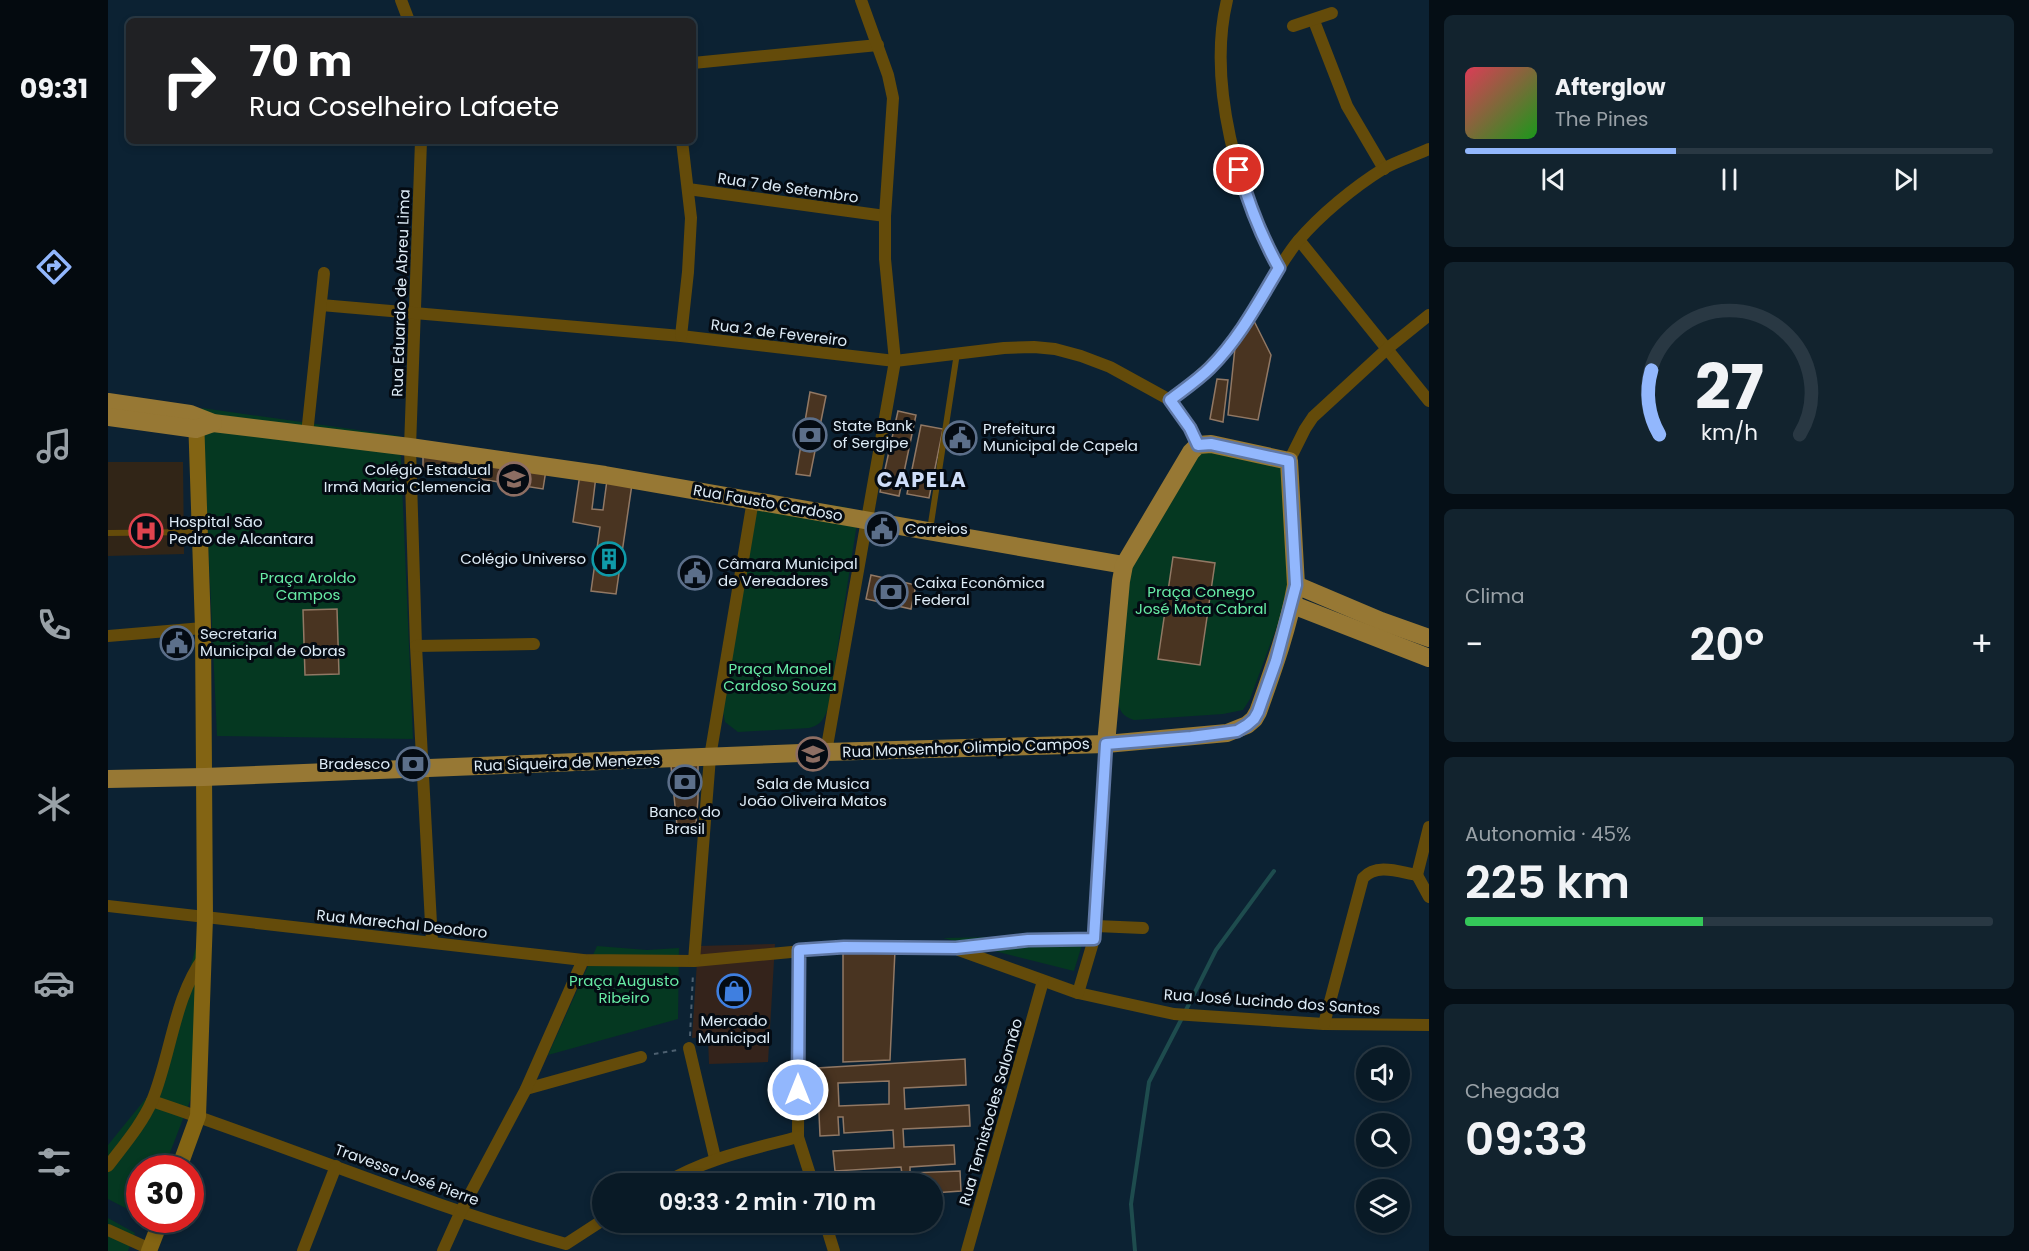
<!DOCTYPE html>
<html lang="pt">
<meta charset="utf-8">
<style>
:root{--surface:#091a26;--page:#12232e;--text:#f1f3f6;--muted:#99a1a7;--line:#293843;--accent:#92b7fd}
body{margin:0;font-family:Poppins,sans-serif;background:var(--page);color:var(--text);height:100vh;display:flex;flex-direction:column;font-size:22px;white-space:nowrap}
*{box-sizing:border-box;margin:0}
p{font-size:20px;color:var(--muted)}
.icon{flex:none;width:33px;height:33px;fill:none;stroke:currentColor;stroke-width:2;stroke-linecap:round;stroke-linejoin:round}
.map{position:relative;flex:1;overflow:hidden}
.panel{display:flex;flex-direction:column;gap:15px;padding:15px;background:#050e15;width:600px}
.panel>*{flex:none}
.guide{position:absolute;left:18px;top:18px;width:570px;height:126px;border-radius:9px;box-shadow:0 3px 9px #0003,0 0 0 2px var(--line);background:#202124;color:#fff;overflow:hidden}
.fabs{position:absolute;left:1248px;top:1047px;display:grid;gap:12px}
.fabs a{display:grid;place-items:center;width:54px;height:54px;border-radius:50%;background:var(--surface);box-shadow:0 3px 9px #0003,0 0 0 2px var(--line);font-size:30px}
.speed{position:absolute;left:18px;top:1155px;display:flex;gap:12px;font-size:30px;font-weight:700;text-align:center}
.speed>*{display:grid;place-content:center;width:78px;height:78px;border-radius:50%;background:var(--surface);box-shadow:0 3px 9px #0003,0 0 0 2px var(--line);line-height:1}
.speed .limit{border:9px solid #d22;background:#fff;color:#111}
.pin{position:absolute;display:grid;place-items:center;width:51px;height:51px;color:#fff;margin:-26px;border:3px solid #fff;border-radius:50%;box-shadow:0 2px 6px #0007}
.me{position:absolute;width:66px;margin:-33px;rotate:0deg;stroke-linejoin:round;filter:drop-shadow(0 0 4px #0008)}
.turn{display:flex;align-items:center;gap:21px;height:126px;padding:0 24px;font-size:27px}
.turn .icon{width:78px;height:78px;stroke-width:2.5}
.turn b{display:block;font-size:42px;line-height:51px}
.big{font-size:45px;font-weight:600;line-height:1.1}
.panel .widget{flex:1;display:flex;flex-direction:column;justify-content:center;gap:9px;min-width:0;padding:0 21px;border-radius:9px;background:var(--page)}
.panel .dial{align-items:center;gap:0}
.dial svg{height:156px;overflow:visible;fill:none;stroke:var(--line);stroke-width:7;stroke-linecap:round;text-anchor:middle}
.dial text{fill:var(--text);stroke:none}
.song{display:flex;align-items:center;gap:18px}
.cover{width:72px;height:72px;border-radius:9px;background:linear-gradient(135deg,hsl(350 70% 55%),hsl(120 70% 35%))}
.played{height:6px;border-radius:3px;background:linear-gradient(90deg,var(--accent) 40%,var(--line) 40%)}
.keys{display:flex;justify-content:space-around;direction:ltr}
.heat{display:flex;justify-content:space-between;align-items:center;font-size:33px;direction:ltr}
.charge{height:9px;border-radius:4px;background:linear-gradient(90deg,#34c759 45%,var(--line) 0)}
.trip{position:absolute;left:484px;top:1173px;width:351px;height:60px;border-radius:30px;background:var(--surface);box-shadow:0 3px 9px #0003,0 0 0 2px var(--line);font-weight:600;line-height:60px;text-align:center}
main{display:flex;flex:1;min-height:0}
.tabs{display:flex;flex-direction:column;width:108px;justify-content:space-around;align-items:center;background:#040a0f;color:var(--muted)}
.tabs .icon{width:42px;height:42px}
.tabs .current{color:var(--accent)}
.tabs b{font-size:27px;color:var(--text)}
.map>svg:first-child{display:block}
.commercial{fill:#34231b}
.medical{fill:#312517}
.green{fill:#053821}
.lines{fill:none;stroke-linecap:round;stroke-linejoin:round}
.stream{stroke:#1e4c4e;stroke-width:4}
.building{fill:#493421;stroke:#917864;stroke-width:1.5;fill-rule:evenodd}
.path{stroke:#4d6070;stroke-width:2;stroke-dasharray:4.5 4.5;stroke-linecap:butt}
.lane{stroke:#644b0a;stroke-width:6}
.street{stroke:#644b0a;stroke-width:12}
.secondary{stroke:#836413;stroke-width:16}
.primary{stroke:#977834;stroke-width:18}
.route-casing{stroke:#5f77a4;stroke-width:15}
.route{stroke:#92b7fd;stroke-width:10}
.labels{text-anchor:middle;stroke-width:6;stroke-linejoin:round;paint-order:stroke}
.street-label{font-size:15px;fill:#deecf7;stroke:#040b13}
.poi-label{font-size:15px;fill:#deecf7;stroke:#040b13;text-anchor:start}
.park-label{font-size:15px;fill:#67eba5;stroke:#040b13}
.district-label{font-size:21px;font-weight:bold;letter-spacing:1.5px;fill:#ceddf8;stroke:#040b13}
</style>
<main>
<nav class="tabs">
<b>09:31</b>
<svg class="icon current" aria-label="directions" viewBox="0 0 24 24"><path d="M12 3l9 9-9 9-9-9zM9 14v-3h6M13 9l2 2-2 2"/></svg>
<svg class="icon" aria-label="music" viewBox="0 0 24 24"><path d="M9 18V5l10-2v13"/><circle cx="6" cy="18" r="3"/><circle cx="16" cy="16" r="3"/></svg>
<svg class="icon" aria-label="phone" viewBox="0 0 24 24"><path d="M5 4h4l2 5-3 2q2 4 5 5l2-3 5 2v4C11 20 4 13 5 4z"/></svg>
<svg class="icon" aria-label="climate" viewBox="0 0 24 24"><path d="M12 3v18M4 7l16 10M4 17L20 7"/></svg>
<svg class="icon" aria-label="car" viewBox="0 0 24 24"><path d="M5 17H2v-5l4-1 3-4h7l3 4 3 1v5h-3M9 17h6M6 11h13"/><circle cx="7" cy="17" r="2"/><circle cx="17" cy="17" r="2"/></svg>
<svg class="icon" aria-label="filters" viewBox="0 0 24 24"><path d="M4 7h16M4 17h16"/><circle cx="9" cy="7" r="2"/><circle cx="15" cy="17" r="2"/></svg>
</nav>
<div class="map">
<svg width="1321" height="1251" viewBox="0 0 1321 1251">
<rect width="100%" height="100%" fill="#0c2233"/>
<path class="commercial" d="M 667,944 L 660,1062 L 601,1064 L 600,1037 L 584,1038 L 590,946 Z"/>
<path class="medical" d="M 0,462 L 75,462 L 76,554 L 0,556 Z"/>
<g class="green">
<path d="M 94,408 L 292,436 L 305,739 L 109,736 Z"/>
<path d="M 1094,446 L 1169,459 L 1175,475 L 1182,577 L 1176,607 L 1142,699 L 1135,710 L 1115,714 L 1026,720 C 1014,716 1011,711 1010,699 L 1014,565 Z"/>
<path d="M 659,497 L 737,507 L 746,510 L 750,517 L 720,709 C 715,720 713,725 701,728 L 630,732 L 617,722 L 614,707 L 648,511 Z"/>
<path d="M 93,930 L 87,1088 L 56,1168 L 32,1168 L 31,1215 L 0,1199 L 0,1145 L 48,1086 Z"/>
<path d="M 977,935 L 966,971 L 835,938 Z"/>
<path d="M 489,946 L 539,950 L 571,948 L 570,1019 L 440,1055 Z"/>
<path d="M 0,1218 L 27,1233 L 20,1251 L 0,1251 Z"/>
</g>
<g class="lines">
<g class="stream">
<path d="M 1077,1012 L 1108,950 L 1166,871"/>
<path d="M 1027,1251 L 1023,1204 L 1041,1082 L 1074,1018"/>
</g>
</g>
<g class="building">
<path d="M 1144,317 L 1163,355 L 1150,420 L 1120,415 L 1128,338 Z"/>
<path d="M 1109,379 L 1120,380 L 1115,422 L 1102,419 Z"/>
<path d="M 702,392 L 718,396 L 702,476 L 688,474 Z"/>
<path d="M 790,411 L 808,415 L 791,496 L 772,492 Z"/>
<path d="M 813,425 L 835,429 L 821,498 L 799,494 Z"/>
<path d="M 315,451 L 438,470 L 435,489 L 315,470 Z"/>
<path d="M 472,474 L 488,476 L 484,509 L 495,510 L 499,480 L 524,484 L 508,594 L 483,591 L 492,527 L 465,522 Z"/>
<path d="M 1065,557 L 1107,563 L 1092,665 L 1050,659 Z"/>
<path d="M 763,575 L 808,585 L 803,609 L 758,599 Z"/>
<path d="M 229,609 L 231,674 L 197,675 L 195,610 Z"/>
<path d="M 590,764 L 590,799 L 588,823 L 569,826 L 563,766 Z"/>
<path d="M 735,948 L 787,950 L 782,1060 L 735,1062 Z"/>
<path d="M 857,1059 L 858,1085 L 796,1088 L 797,1109 L 861,1105 L 862,1126 L 795,1129 L 796,1147 L 846,1145 L 847,1164 L 802,1167 L 802,1173 L 852,1171 L 853,1191 L 825,1193 L 825,1184 L 727,1184 L 727,1178 L 794,1174 L 793,1167 L 727,1171 L 725,1151 L 786,1148 L 785,1130 L 736,1133 L 735,1117 L 730,1117 L 731,1135 L 712,1136 L 709,1068 ZM 781,1081 L 781,1104 L 731,1106 L 730,1083 Z"/>
</g>
<g class="lines">
<g class="path">
<path d="M 582,1036 L 585,973"/>
<path d="M 546,1054 L 569,1050"/>
</g>
<g class="lane">
<path d="M 822,530 L 849,353"/>
<path d="M 0,533 L 90,532"/>
</g>
<g class="street">
<path d="M 293,0 L 301,21"/>
<path d="M 1119,0 C 1099,83 1130,195 1171,268"/>
<path d="M 1206,21 L 1239,106 L 1276,169"/>
<path d="M 1185,26 L 1224,13"/>
<path d="M 585,63 L 770,45"/>
<path d="M 313,141 L 302,447 L 308,646 L 324,942"/>
<path d="M 580,189 L 777,216"/>
<path d="M 1191,240 L 1321,401"/>
<path d="M 213,305 L 573,336 L 787,361 L 896,348 L 926,347 L 947,349 L 973,356 L 1002,367 L 1062,400 L 1082,428 L 1090,445"/>
<path d="M 573,336 L 580,272 L 583,218 L 574,141"/>
<path d="M 1062,400 C 1090,378 1113,359 1133,330 C 1154,301 1168,268 1190,241 C 1212,215 1246,187 1275,169 C 1289,161 1306,156 1321,149"/>
<path d="M 199,434 L 216,273"/>
<path d="M 1181,461 L 1197,429 L 1205,417 L 1280,348 L 1321,315"/>
<path d="M 0,636 L 95,628"/>
<path d="M 308,646 L 426,644"/>
<path d="M 718,752 L 787,361 L 777,259 L 777,216 L 785,98 L 780,75 L 753,0"/>
<path d="M 1309,875 L 1321,827"/>
<path d="M 1309,875 L 1321,897"/>
<path d="M 0,906 L 475,960 L 586,961 L 737,947 L 848,948 L 919,940 L 986,939"/>
<path d="M 988,926 L 1035,928"/>
<path d="M 691,950 L 690,1137 L 705,1184"/>
<path d="M 851,950 L 970,993 L 1066,1014 L 1216,1024 L 1321,1025"/>
<path d="M 586,961 L 602,757 L 645,500"/>
<path d="M 970,993 L 986,939 L 988,926 L 998,744"/>
<path d="M 1216,1024 L 1255,878 C 1269,863 1291,872 1309,875"/>
<path d="M 581,1048 L 607,1158"/>
<path d="M 418,1089 L 533,1057"/>
<path d="M 44,1101 C 182,1147 317,1205 458,1244 L 495,1220"/>
<path d="M 0,1166 C 15,1146 34,1124 44,1101 C 63,1055 66,997 96,957"/>
<path d="M 555,1184 C 599,1158 641,1150 690,1137"/>
<path d="M 717,1222 L 726,1251"/>
<path d="M 0,1230 L 42,1249"/>
<path d="M 195,1251 L 228,1166"/>
<path d="M 335,1251 L 353,1211 L 418,1089 L 475,960"/>
<path d="M 859,1251 L 935,981"/>
</g>
<g class="secondary">
<path d="M 71,1168 L 90,1116 L 97,918 L 95,628 L 88,417"/>
<path d="M 41,1251 L 53,1220"/>
</g>
<g class="primary">
<path d="M 0,402 L 82,414 L 105,423 L 302,447 L 497,475 L 1016,565"/>
<path d="M 0,417 L 88,429 L 105,423"/>
<path d="M 1188,585 L 1273,621 L 1321,638"/>
<path d="M 1185,605 L 1321,658"/>
<path d="M 0,779 L 96,777 L 718,752 L 998,744 L 1119,733 L 1139,725 L 1146,719 L 1150,712 C 1165,670 1180,629 1188,585 L 1181,461 L 1103,444 L 1090,445 L 1083,452 L 1016,565 L 1013,581 L 998,744"/>
</g>
</g>
<g class="lines">
<g class="route-casing">
<path id="route" d="M 690,1090 L 691,950 L 736,947 L 848,948 L 920,940 L 986,939 L 998,744 L 1083,737 L 1129,731 L 1139,725 L 1146,719 L 1150,712 L 1168,661 L 1188,585 L 1181,461 L 1103,444 L 1090,445 L 1082,428 L 1062,400 C 1075,390 1090,380 1102,368 C 1131,339 1150,303 1171,268 C 1153,236 1141,205 1131,170"/>
</g>
<use href="#route" class="route"/>
</g>
<defs>
<g id="bank-ring" transform="scale(1.725)"><circle r="9.5" fill="#040b13" stroke="#5c6f8a" stroke-width="1.5"/><path d="M-6-4H6V4H-6ZM0-2.3a2.3 2.3 0 1 0 0 4.6a2.3 2.3 0 1 0 0-4.6Z" fill="#5c6f8a"/></g>
<g id="civic-ring" transform="scale(1.725)"><circle r="9.5" fill="#040b13" stroke="#5c6f8a" stroke-width="1.5"/><path d="M-.6-6.5H3V-4.5H.6V-3L4-1V1h2V6H-6V1h2V-1L-.6-3ZM-1.2 2.5V6h2.4V2.5Z" fill="#5c6f8a"/></g>
<g id="school-ring" transform="scale(1.725)"><circle r="9.5" fill="#040b13" stroke="#8d6e63" stroke-width="1.5"/><path d="M0-5L7-2L0 1L-7-2ZM-4 1L0 2.5L4 1V4Q0 6-4 4Z" fill="#8d6e63"/></g>
<g id="hospital-ring" transform="scale(1.725)"><circle r="9.5" fill="#040b13" stroke="#e0444e" stroke-width="1.5"/><path d="M-5-5h3v3.5h4V-5h3V5h-3V1.5h-4V5h-3Z" fill="#e0444e"/></g>
<g id="building-ring" transform="scale(1.725)"><circle r="9.5" fill="#040b13" stroke="#0f9aa8" stroke-width="1.5"/><path d="M-4-6H4V6H1V3H-1V6H-4ZM-2.5-4.3h1.7v1.8h-1.7ZM.8-4.3h1.7v1.8H.8ZM-2.5-1h1.7V.8h-1.7ZM.8-1h1.7V.8H.8Z" fill="#0f9aa8"/></g>
<g id="shop-ring" transform="scale(1.725)"><circle r="9.5" fill="#040b13" stroke="#3f7fe0" stroke-width="1.5"/><path d="M-5-2.5h2.3a2.7 3.5 0 0 1 5.4 0H5L5.5 6h-11ZM-1.5-2.5h3a1.5 2.3 0 0 0-3 0Z" fill="#3f7fe0"/></g>
</defs>
<g fill-rule="evenodd">
<use href="#bank-ring" x="702" y="435"/>
<use href="#civic-ring" x="852" y="438"/>
<use href="#school-ring" x="406" y="479"/>
<use href="#civic-ring" x="774" y="529"/>
<use href="#hospital-ring" x="38" y="531"/>
<use href="#building-ring" x="501" y="559"/>
<use href="#civic-ring" x="587" y="573"/>
<use href="#bank-ring" x="783" y="592"/>
<use href="#civic-ring" x="69" y="643"/>
<use href="#school-ring" x="705" y="754"/>
<use href="#bank-ring" x="305" y="764"/>
<use href="#bank-ring" x="577" y="782"/>
<use href="#shop-ring" x="626" y="991"/>
</g>
<g class="labels">
<g class="street-label">
<text transform="translate(680 188) rotate(8)" y="5">Rua 7 de Setembro</text>
<text transform="translate(293 293) rotate(-88)" y="5">Rua Eduardo de Abreu Lima</text>
<text transform="translate(671 333) rotate(7)" y="5">Rua 2 de Fevereiro</text>
<text transform="translate(660 503) rotate(10)" y="5">Rua Fausto Cardoso</text>
<text transform="translate(858 748) rotate(-2)" y="5">Rua Monsenhor Olimpio Campos</text>
<text transform="translate(459 763) rotate(-2)" y="5">Rua Siqueira de Menezes</text>
<text transform="translate(294 924) rotate(6)" y="5">Rua Marechal Deodoro</text>
<text transform="translate(1164 1002) rotate(4)" y="5">Rua José Lucindo dos Santos</text>
<text transform="translate(883 1112) rotate(-74)" y="5">Rua Temistocles Salomão</text>
<text transform="translate(299 1175) rotate(20)" y="5">Travessa José Pierre</text>
</g>
<g class="poi-label">
<text x="725" y="431">State Bank<tspan x="725" dy="17">of Sergipe</tspan></text>
<text x="875" y="434">Prefeitura<tspan x="875" dy="17">Municipal de Capela</tspan></text>
<text x="383" y="475" text-anchor="end">Colégio Estadual<tspan x="383" dy="17">Irmã Maria Clemencia</tspan></text>
<text x="61" y="527">Hospital São<tspan x="61" dy="17">Pedro de Alcantara</tspan></text>
<text x="797" y="534">Correios</text>
<text x="478" y="564" text-anchor="end">Colégio Universo</text>
<text x="610" y="569">Câmara Municipal<tspan x="610" dy="17">de Vereadores</tspan></text>
<text x="806" y="588">Caixa Econômica<tspan x="806" dy="17">Federal</tspan></text>
<text x="92" y="639">Secretaria<tspan x="92" dy="17">Municipal de Obras</tspan></text>
<text x="282" y="769" text-anchor="end">Bradesco</text>
<text x="705" y="789" text-anchor="middle">Sala de Musica<tspan x="705" dy="17">João Oliveira Matos</tspan></text>
<text x="577" y="817" text-anchor="middle">Banco do<tspan x="577" dy="17">Brasil</tspan></text>
<text x="626" y="1026" text-anchor="middle">Mercado<tspan x="626" dy="17">Municipal</tspan></text>
</g>
<g class="park-label">
<text x="200" y="583">Praça Aroldo<tspan x="200" dy="17">Campos</tspan></text>
<text x="1093" y="597">Praça Conego<tspan x="1093" dy="17">José Mota Cabral</tspan></text>
<text x="672" y="674">Praça Manoel<tspan x="672" dy="17">Cardoso Souza</tspan></text>
<text x="516" y="986">Praça Augusto<tspan x="516" dy="17">Ribeiro</tspan></text>
</g>
<g class="district-label">
<text x="814" y="487">CAPELA</text>
</g>
</g>
</svg>
<div class="fabs">
<a><svg class="icon" aria-label="sound" viewBox="0 0 24 24"><path d="M4 9h4l5-4v14l-5-4H4zM17 9q2 3 0 6"/></svg></a>
<a><svg class="icon" aria-label="search" viewBox="0 0 24 24"><circle cx="10" cy="10" r="6"/><path d="M15 15l6 6"/></svg></a>
<a><svg class="icon" aria-label="layers" viewBox="0 0 24 24"><path d="M12 4l9 5-9 5-9-5zM3 14l9 5 9-5"/></svg></a>
</div>
<div class="speed"><div class="limit">30</div></div>
<div class="pin" style="left:1131px;top:170px;background:#d93025"><svg class="icon" aria-label="arrive" viewBox="0 0 24 24"><path d="M6 21V4h12l-3 4 3 4H6"/></svg></div>
<svg class="me" style="left:690px;top:1090px" viewBox="-20 -20 40 40"><circle r="17" fill="#92b7fd" stroke="#fff" stroke-width="3"/><path d="M0-11L8 9 0 5-8 9z" fill="#fff"/></svg>
<div class="trip">09:33 · 2 min · 710 m</div>
<div class="guide">
<div class="turn"><svg class="icon" aria-label="right" viewBox="0 0 24 24"><path d="M7 20v-9h11M14 6l5 5-5 5"/></svg><div><b>70 m</b>Rua Coselheiro Lafaete</div></div>
</div>
</div>
<section class="panel">
<div class="widget">
<div class="song"><i class="cover"></i><div><b>Afterglow</b><p>The Pines</p></div></div>
<div class="played"></div>
<div class="keys"><svg class="icon" aria-label="previous" viewBox="0 0 24 24"><path d="M18 5L8 12l10 7zM5 5v14"/></svg><svg class="icon" aria-label="pause" viewBox="0 0 24 24"><path d="M8 5v14M16 5v14"/></svg><svg class="icon" aria-label="next" viewBox="0 0 24 24"><path d="M6 5l10 7-10 7zM19 5v14"/></svg></div>
</div>
<div class="widget dial"><svg viewBox="0 0 100 80">
<path d="M14 69A42 42 0 1 1 86 69"/>
<path d="M14 69A42 42 0 0 1 10 36" stroke="#92b7fd"/>
<text x="50" y="56" font-size="32" font-weight="700">27</text>
<text x="50" y="72" font-size="11">km/h</text>
</svg></div>
<div class="widget"><p>Clima</p>
<div class="heat"><a>−</a><b class="big">20°</b><a>+</a></div>
</div>
<div class="widget"><p>Autonomia · 45%</p><b class="big">225 km</b><div class="charge"></div></div>
<div class="widget"><p>Chegada</p><b class="big">09:33</b></div>
</section>
</main>
